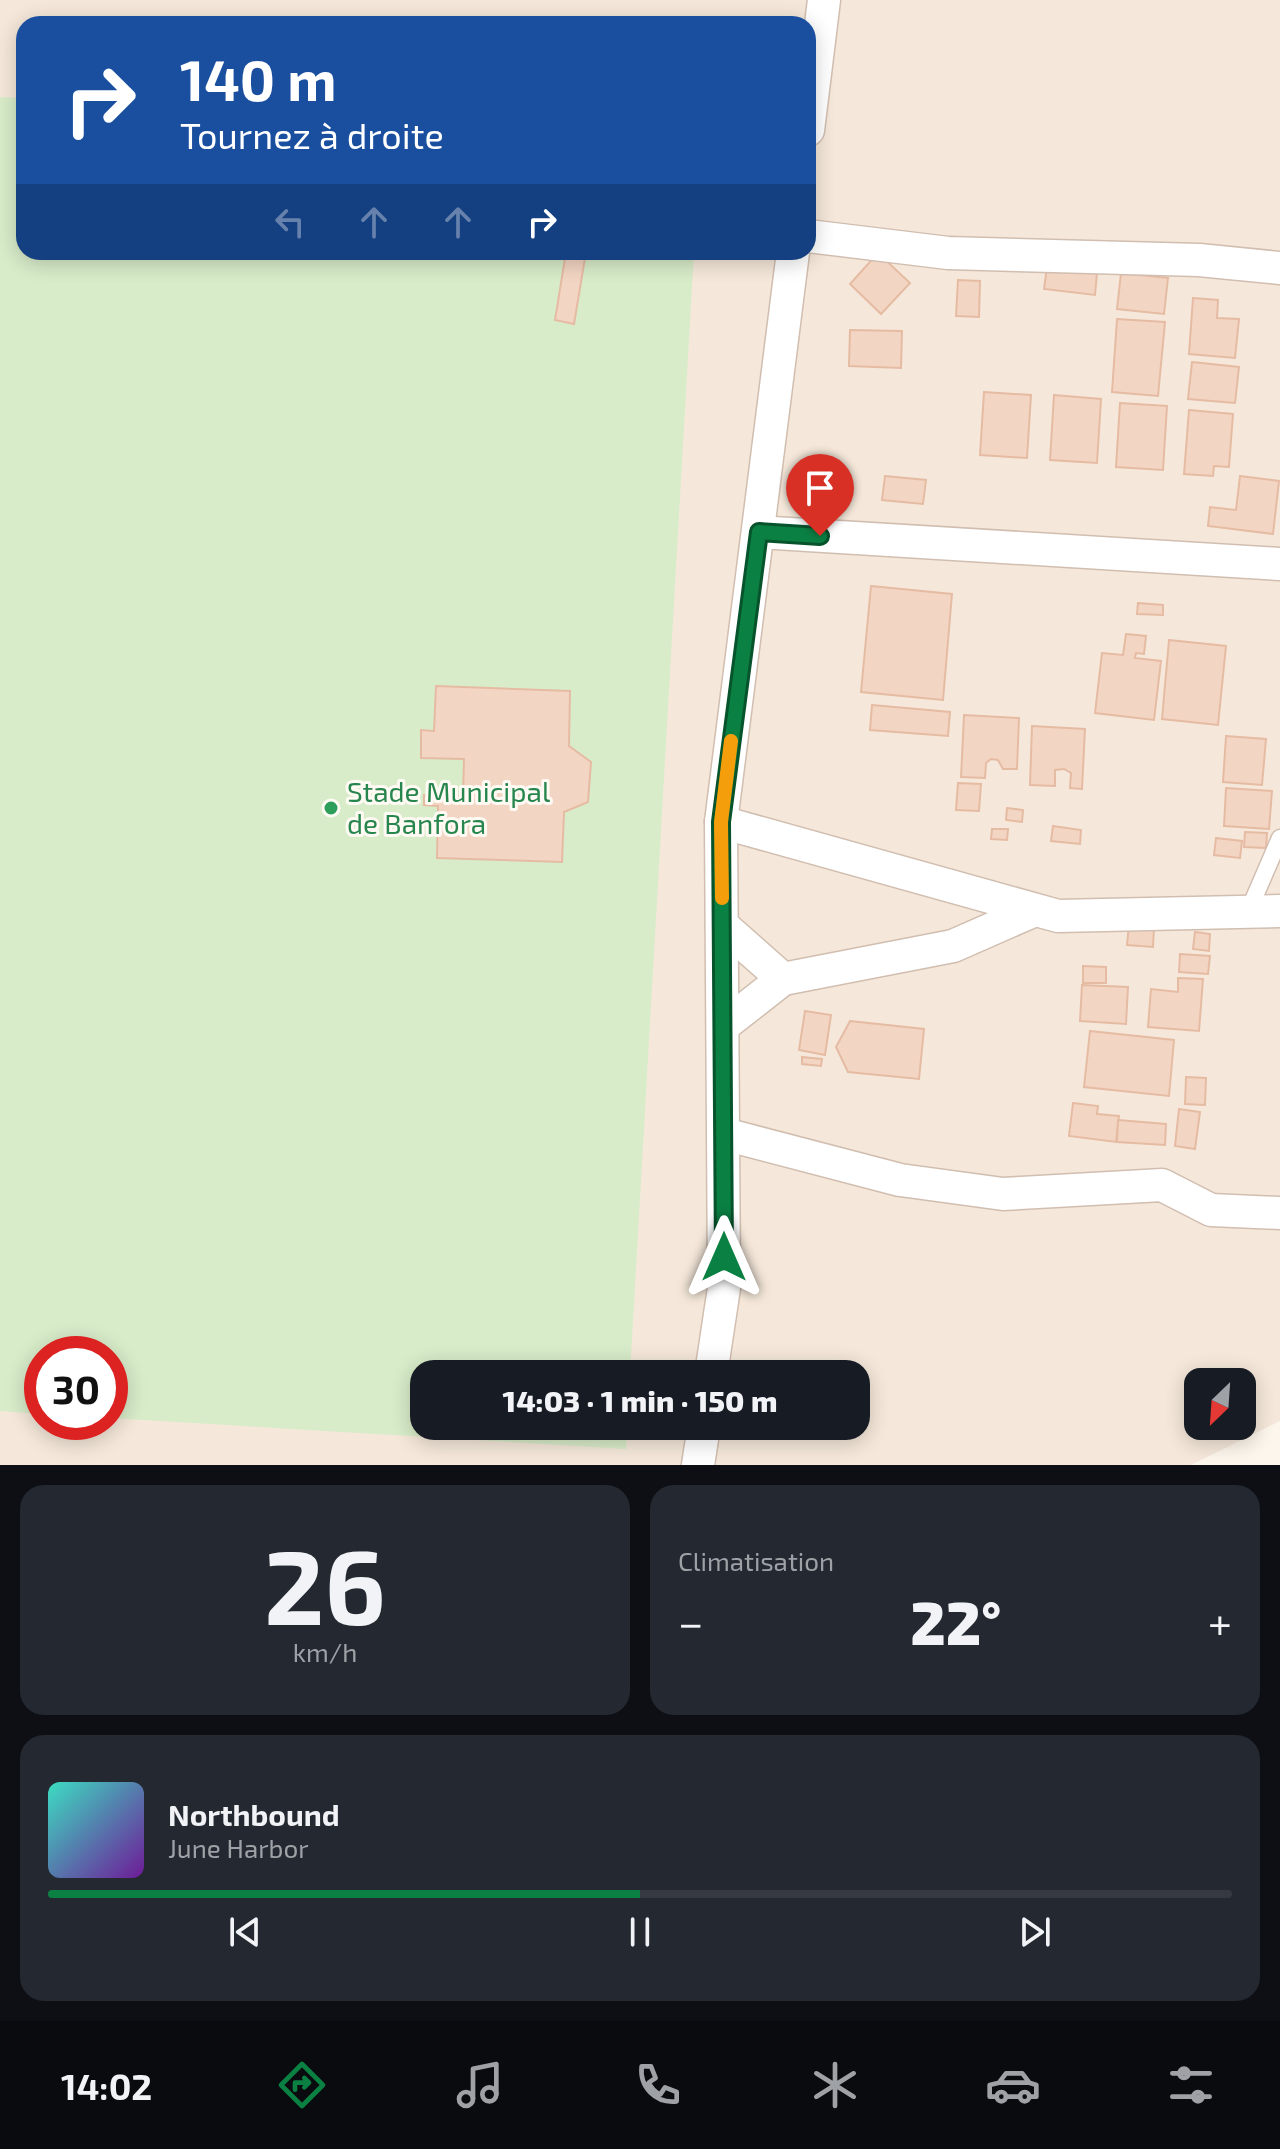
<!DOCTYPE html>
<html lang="fr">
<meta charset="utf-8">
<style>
:root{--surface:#171b24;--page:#242831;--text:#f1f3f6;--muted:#9ea1a6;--line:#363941;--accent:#0b8043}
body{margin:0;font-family:"Exo 2",sans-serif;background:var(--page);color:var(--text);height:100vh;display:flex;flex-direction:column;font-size:30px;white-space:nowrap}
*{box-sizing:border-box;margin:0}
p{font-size:26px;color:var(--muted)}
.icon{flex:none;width:44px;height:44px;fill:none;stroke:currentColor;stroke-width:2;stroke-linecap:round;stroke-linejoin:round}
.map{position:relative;height:1465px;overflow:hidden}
.details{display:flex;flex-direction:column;gap:20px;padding:20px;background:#0d0f14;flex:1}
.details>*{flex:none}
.hud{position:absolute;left:16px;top:16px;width:800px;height:244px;border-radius:24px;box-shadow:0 4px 20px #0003;background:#1a4fa0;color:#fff;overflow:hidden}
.needle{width:52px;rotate:205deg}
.controls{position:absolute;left:1184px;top:1368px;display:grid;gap:16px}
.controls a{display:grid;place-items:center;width:72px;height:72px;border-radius:16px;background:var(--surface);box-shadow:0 4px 20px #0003;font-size:40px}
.speed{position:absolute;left:24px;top:1336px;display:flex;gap:16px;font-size:40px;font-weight:700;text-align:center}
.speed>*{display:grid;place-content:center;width:104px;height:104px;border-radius:50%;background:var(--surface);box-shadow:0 4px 20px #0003;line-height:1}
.speed .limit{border:12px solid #d22;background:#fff;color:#111}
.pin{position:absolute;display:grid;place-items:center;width:68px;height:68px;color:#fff;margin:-82px -34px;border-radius:50% 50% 50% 0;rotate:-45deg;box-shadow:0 0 8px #0007}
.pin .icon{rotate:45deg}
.me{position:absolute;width:88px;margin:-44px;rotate:0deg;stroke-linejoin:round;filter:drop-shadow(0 0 6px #0008)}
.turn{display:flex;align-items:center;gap:28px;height:168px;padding:0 32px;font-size:36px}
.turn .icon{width:104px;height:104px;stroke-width:2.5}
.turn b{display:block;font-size:56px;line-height:68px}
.lanes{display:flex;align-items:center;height:76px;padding:0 32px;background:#0003;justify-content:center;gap:40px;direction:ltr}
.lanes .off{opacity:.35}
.big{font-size:60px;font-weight:800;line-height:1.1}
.details .widget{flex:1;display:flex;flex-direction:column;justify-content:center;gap:12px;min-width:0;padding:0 28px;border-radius:24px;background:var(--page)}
.details .dial{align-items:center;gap:0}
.dial b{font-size:104px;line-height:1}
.song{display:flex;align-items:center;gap:24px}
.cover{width:96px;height:96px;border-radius:12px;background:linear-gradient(135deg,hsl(170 70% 55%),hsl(280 70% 35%))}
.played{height:8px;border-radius:4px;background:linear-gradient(90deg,var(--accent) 50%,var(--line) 50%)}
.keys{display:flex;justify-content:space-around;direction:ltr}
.heat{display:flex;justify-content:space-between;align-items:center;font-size:44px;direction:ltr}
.details .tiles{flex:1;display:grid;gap:20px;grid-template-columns:1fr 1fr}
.widget:last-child{grid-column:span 2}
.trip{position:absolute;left:410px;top:1360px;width:460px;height:80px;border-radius:24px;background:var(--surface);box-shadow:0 4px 20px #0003;font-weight:800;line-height:80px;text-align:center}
.tabs{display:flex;height:128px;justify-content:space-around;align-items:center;background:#090b0e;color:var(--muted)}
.tabs .icon{width:56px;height:56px}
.tabs .on{color:var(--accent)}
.tabs b{font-size:36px;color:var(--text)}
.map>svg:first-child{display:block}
.residential{fill:#f5e8da;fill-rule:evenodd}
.green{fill:#d8ecc9}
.building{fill:#f3d5c3;stroke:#e6bba3;stroke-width:2}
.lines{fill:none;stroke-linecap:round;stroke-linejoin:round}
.service-casing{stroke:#d1beb0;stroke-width:19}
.minor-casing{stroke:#d1beb0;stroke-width:35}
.service{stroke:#fff;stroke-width:16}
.minor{stroke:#fff;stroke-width:32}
.route-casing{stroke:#07532c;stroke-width:20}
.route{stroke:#0b8043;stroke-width:14}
.slow{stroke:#f59e0b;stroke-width:14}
.leisure-dot{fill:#2e9e5b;stroke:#fffaf3;stroke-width:3}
.labels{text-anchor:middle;stroke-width:6;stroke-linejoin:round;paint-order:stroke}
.leisure-label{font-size:28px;fill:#27864d;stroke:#fffaf3;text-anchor:start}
</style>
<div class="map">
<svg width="1280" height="1465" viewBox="0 0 1280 1465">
<rect width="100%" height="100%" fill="#fdf6ec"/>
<path class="residential" d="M 0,0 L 1280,0 L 1280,1421 L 1191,1465 L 0,1465 ZM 24,24 L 808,24 L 808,252 L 24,252 ZM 42,1354 L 110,1354 L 110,1422 L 42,1422 ZM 424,1374 L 856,1374 L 856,1426 L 424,1426 ZM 1198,1382 L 1242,1382 L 1242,1426 L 1198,1426 Z"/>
<path class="green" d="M 0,97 L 24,98 L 24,252 L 694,252 L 630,1374 L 424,1374 L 424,1426 L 627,1426 L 626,1449 L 110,1418 L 110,1354 L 42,1354 L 42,1414 L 0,1411 Z"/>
<g class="building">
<path d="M 566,252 L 586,252 L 574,324 L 555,320 Z"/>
<path d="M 878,253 L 910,283 L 881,314 L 850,284 Z"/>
<path d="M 1047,267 L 1097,273 L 1095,295 L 1044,289 Z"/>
<path d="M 1121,273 L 1168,278 L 1164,314 L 1117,309 Z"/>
<path d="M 958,280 L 980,281 L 979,317 L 956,316 Z"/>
<path d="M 1193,298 L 1218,300 L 1217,318 L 1239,319 L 1235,358 L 1189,354 Z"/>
<path d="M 1117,319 L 1165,322 L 1158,396 L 1112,392 Z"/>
<path d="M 850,330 L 902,331 L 901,368 L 849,366 Z"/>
<path d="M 1192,362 L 1239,367 L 1235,403 L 1188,399 Z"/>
<path d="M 984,392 L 1031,395 L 1027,458 L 980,455 Z"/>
<path d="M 1054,395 L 1101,399 L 1097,463 L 1050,460 Z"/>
<path d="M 1120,403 L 1167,406 L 1163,470 L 1116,467 Z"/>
<path d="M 1189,410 L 1233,414 L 1229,467 L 1214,466 L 1213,476 L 1184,474 Z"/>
<path d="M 885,476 L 926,480 L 923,504 L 882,500 Z"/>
<path d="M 1240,476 L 1279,481 L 1273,534 L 1208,526 L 1210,507 L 1236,510 Z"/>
<path d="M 871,586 L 952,594 L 943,700 L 861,692 Z"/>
<path d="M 1138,603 L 1163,605 L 1163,615 L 1137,614 Z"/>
<path d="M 1126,634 L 1146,636 L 1144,654 L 1136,653 L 1135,658 L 1161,661 L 1154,720 L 1095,713 L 1102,653 L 1123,655 Z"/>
<path d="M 1169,640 L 1226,646 L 1218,725 L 1162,719 Z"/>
<path d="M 436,686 L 570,691 L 569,746 L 591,762 L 588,802 L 564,812 L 562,862 L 437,858 L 438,806 L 424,805 L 424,795 L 463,796 L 464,759 L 421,758 L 421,730 L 434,731 Z"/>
<path d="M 872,705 L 950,712 L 948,736 L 870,730 Z"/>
<path d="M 964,715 L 1019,718 L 1017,769 L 1003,769 L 998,760 L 991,759 L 986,763 L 985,778 L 961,777 Z"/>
<path d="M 1032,726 L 1085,729 L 1082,789 L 1070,788 L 1071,773 L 1064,769 L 1055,770 L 1055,786 L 1030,785 Z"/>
<path d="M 1226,736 L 1266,739 L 1262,785 L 1223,782 Z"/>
<path d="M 958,783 L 981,784 L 979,811 L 956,810 Z"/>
<path d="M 1226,788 L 1272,791 L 1269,829 L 1224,826 Z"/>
<path d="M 1007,808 L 1023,810 L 1022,822 L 1006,820 Z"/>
<path d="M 1053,826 L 1081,830 L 1080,844 L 1051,841 Z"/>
<path d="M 992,829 L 1008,829 L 1007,840 L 991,839 Z"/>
<path d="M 1245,832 L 1267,833 L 1266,848 L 1244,847 Z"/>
<path d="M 1216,838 L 1242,841 L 1240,858 L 1214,855 Z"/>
<path d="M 1129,925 L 1154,927 L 1153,947 L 1127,945 Z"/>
<path d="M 1195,932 L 1210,934 L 1209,951 L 1193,949 Z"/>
<path d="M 1180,954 L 1210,956 L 1208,974 L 1179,972 Z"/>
<path d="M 1083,966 L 1106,967 L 1106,983 L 1083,983 Z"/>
<path d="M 1178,978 L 1203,979 L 1199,1031 L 1148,1027 L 1151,989 L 1178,992 Z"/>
<path d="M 1082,985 L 1128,987 L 1126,1024 L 1080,1021 Z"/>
<path d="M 805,1011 L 831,1015 L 825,1055 L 799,1050 Z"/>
<path d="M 850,1021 L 924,1029 L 919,1079 L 848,1072 L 836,1047 Z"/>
<path d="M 1090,1031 L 1174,1040 L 1169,1096 L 1084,1087 Z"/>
<path d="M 802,1057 L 822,1059 L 821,1066 L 802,1064 Z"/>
<path d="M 1186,1077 L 1206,1078 L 1205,1105 L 1185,1104 Z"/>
<path d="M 1073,1103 L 1098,1106 L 1097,1114 L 1119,1116 L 1116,1142 L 1069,1136 Z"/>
<path d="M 1179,1109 L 1200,1112 L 1195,1149 L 1175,1146 Z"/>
<path d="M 1118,1120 L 1166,1124 L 1165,1145 L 1117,1142 Z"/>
</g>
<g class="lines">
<g class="service-casing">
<path id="service" d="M 1248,912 L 1280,838"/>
</g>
<g class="minor-casing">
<g id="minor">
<path d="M 808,130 L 824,0"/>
<path d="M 808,236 L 948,253 L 1199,260 L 1280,268"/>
<path d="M 759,532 L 1280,564"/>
<path d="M 721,822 L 1058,916 L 1280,911"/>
<path d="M 722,925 L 783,979"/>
<path d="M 723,1026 L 783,979 L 953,946 L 1035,910"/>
<path d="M 724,1134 L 900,1180 L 1003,1194 L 1162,1185 L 1211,1210 L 1280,1213"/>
<path d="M 711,1374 L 724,1288 L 721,822 L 793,252"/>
<path d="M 698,1465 L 704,1426"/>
</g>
</g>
<use href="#service" class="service"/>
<use href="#minor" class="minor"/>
</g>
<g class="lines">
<g class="route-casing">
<path id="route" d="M 724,1257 L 721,822 L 756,555 L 759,532 L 820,536"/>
</g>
<use href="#route" class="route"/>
<path class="slow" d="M 722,898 L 721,822 L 731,741"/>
</g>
<circle class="leisure-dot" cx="331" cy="808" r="8"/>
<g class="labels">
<g class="leisure-label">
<text x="347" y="802">Stade Municipal<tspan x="347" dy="32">de Banfora</tspan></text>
</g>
</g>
</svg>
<div class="controls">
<a><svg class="needle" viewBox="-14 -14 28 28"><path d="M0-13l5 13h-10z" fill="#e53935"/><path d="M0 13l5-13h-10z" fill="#9ea1a6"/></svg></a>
</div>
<div class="speed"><div class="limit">30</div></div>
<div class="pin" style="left:820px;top:536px;background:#d93025"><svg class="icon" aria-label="arrive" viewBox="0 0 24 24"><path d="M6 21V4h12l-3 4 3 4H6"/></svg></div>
<svg class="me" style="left:724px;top:1257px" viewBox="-20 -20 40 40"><path d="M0-17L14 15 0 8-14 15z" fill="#0b8043" stroke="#fff" stroke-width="4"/></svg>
<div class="trip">14:03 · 1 min · 150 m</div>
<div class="hud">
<div class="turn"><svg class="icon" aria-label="right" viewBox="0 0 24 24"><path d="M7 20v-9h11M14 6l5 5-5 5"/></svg><div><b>140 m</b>Tournez à droite</div></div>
<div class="lanes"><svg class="icon off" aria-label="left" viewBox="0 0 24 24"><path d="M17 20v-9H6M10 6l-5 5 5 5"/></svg><svg class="icon off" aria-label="ahead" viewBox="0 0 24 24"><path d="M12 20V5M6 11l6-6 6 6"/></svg><svg class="icon off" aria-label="ahead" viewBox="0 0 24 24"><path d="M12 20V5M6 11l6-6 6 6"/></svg><svg class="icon" aria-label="right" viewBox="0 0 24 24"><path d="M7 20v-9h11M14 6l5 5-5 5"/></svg></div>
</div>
</div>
<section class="details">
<div class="tiles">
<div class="widget dial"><b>26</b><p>km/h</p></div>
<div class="widget"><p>Climatisation</p>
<div class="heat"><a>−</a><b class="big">22°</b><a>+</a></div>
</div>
<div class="widget">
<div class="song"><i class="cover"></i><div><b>Northbound</b><p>June Harbor</p></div></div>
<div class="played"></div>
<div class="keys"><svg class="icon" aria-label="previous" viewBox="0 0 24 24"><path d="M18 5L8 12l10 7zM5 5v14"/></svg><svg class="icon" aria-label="pause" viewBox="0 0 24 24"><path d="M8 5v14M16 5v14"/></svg><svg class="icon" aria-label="next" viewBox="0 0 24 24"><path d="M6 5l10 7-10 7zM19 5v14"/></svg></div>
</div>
</div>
</section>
<nav class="tabs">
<b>14:02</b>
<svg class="icon on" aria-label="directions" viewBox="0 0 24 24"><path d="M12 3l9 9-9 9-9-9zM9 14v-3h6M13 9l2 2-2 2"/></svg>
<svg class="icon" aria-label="music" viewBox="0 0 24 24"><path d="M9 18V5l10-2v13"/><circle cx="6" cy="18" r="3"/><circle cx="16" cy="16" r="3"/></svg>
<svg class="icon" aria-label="phone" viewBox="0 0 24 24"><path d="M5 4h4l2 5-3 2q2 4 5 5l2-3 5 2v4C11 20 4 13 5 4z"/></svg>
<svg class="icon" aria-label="climate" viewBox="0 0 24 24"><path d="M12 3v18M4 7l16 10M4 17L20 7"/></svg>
<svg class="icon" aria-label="car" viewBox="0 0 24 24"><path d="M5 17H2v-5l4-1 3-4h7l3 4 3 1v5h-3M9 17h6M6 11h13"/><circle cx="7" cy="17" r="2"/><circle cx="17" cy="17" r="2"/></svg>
<svg class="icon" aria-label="filters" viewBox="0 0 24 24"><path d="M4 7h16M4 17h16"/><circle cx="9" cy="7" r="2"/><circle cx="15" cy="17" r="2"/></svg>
</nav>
